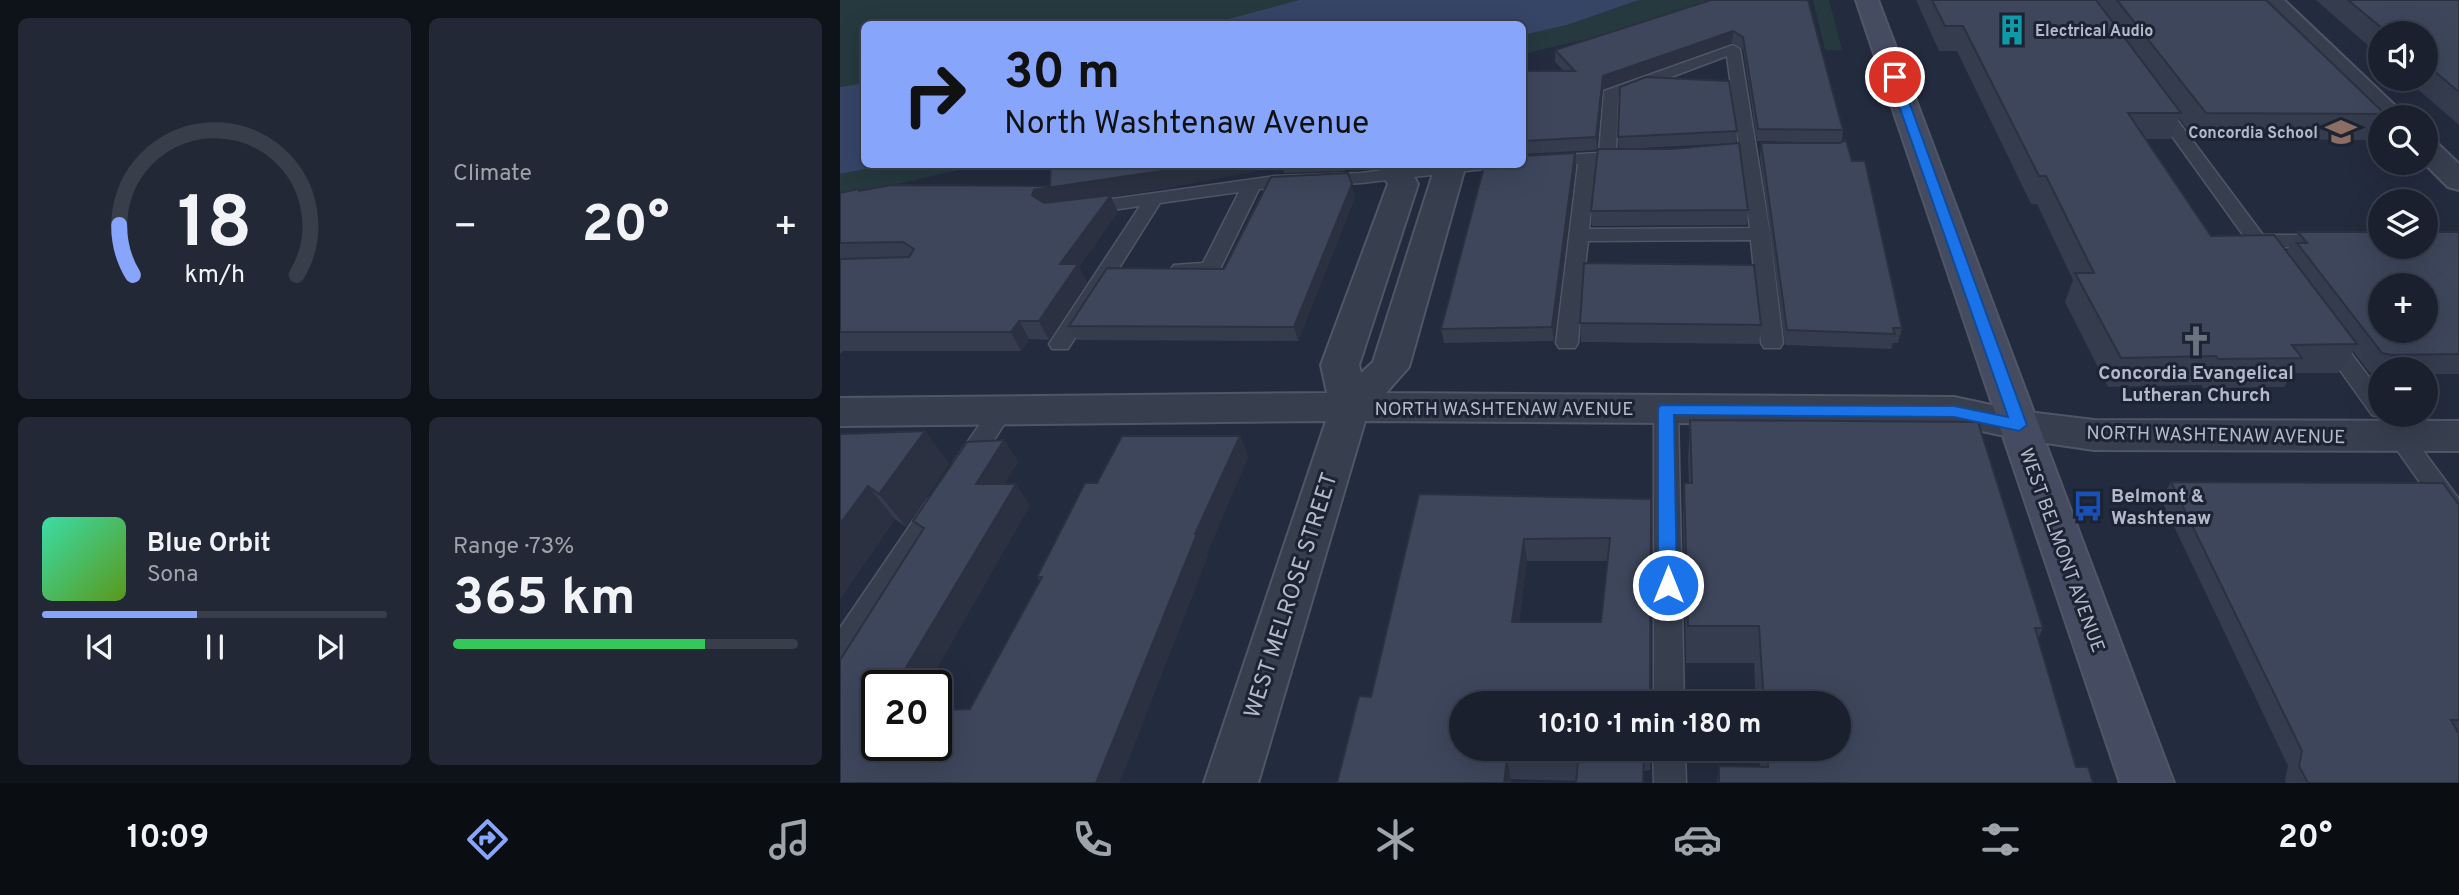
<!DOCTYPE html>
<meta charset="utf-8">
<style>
:root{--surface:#1a202e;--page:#232836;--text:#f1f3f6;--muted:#9fa3aa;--line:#383e4a;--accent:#86a5fb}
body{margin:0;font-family:Overpass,sans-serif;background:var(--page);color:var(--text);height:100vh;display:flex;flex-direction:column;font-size:26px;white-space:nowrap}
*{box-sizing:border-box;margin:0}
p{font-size:23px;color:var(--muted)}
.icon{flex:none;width:38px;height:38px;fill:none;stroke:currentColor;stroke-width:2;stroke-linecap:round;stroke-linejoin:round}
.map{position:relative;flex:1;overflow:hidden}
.side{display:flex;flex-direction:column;gap:18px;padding:18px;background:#0e1219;width:840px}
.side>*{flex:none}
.banner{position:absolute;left:21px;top:21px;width:665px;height:147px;border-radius:10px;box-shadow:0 7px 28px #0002,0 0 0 2px var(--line);background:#86a5fb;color:#111;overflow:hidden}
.controls{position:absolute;left:1528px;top:21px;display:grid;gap:14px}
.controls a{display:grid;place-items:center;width:70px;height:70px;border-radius:50%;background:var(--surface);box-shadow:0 7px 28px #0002,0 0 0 2px var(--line);font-size:35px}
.speed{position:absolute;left:21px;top:670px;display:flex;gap:14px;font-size:35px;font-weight:700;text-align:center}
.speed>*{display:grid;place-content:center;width:91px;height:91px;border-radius:50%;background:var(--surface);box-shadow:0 7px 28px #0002,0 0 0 2px var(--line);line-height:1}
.speed .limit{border:4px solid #111;border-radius:10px;background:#fff;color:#111}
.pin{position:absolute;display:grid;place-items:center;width:60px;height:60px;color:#fff;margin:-30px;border:4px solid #fff;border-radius:50%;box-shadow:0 2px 7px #0007}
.me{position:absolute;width:77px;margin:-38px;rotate:0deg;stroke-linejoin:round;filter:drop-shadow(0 0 5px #0008)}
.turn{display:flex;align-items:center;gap:24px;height:147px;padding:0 28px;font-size:32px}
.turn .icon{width:91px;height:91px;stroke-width:2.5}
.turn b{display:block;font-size:49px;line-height:60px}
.big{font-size:52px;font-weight:700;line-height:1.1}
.side .card{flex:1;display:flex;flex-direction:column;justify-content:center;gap:10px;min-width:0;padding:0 24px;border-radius:10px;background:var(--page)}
.side .dial{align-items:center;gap:0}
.dial svg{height:182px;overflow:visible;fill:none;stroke:var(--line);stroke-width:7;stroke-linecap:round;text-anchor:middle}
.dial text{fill:var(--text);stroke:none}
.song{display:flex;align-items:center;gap:21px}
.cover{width:84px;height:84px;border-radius:10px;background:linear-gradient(135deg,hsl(160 70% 55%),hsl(90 70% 35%))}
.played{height:7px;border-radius:4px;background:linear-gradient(90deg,var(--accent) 45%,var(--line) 45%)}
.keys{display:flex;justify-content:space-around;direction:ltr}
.heat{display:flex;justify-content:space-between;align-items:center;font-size:38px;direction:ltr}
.charge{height:10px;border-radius:5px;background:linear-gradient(90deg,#34c759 73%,var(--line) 0)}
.side .tiles{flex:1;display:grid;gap:18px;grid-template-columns:repeat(2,1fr)}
.trip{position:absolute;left:609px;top:691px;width:402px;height:70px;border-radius:35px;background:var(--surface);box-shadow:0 7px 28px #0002,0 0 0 2px var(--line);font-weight:700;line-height:70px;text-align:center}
.tabs{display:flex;height:112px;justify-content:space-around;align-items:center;background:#0a0d12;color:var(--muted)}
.tabs .icon{width:49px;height:49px}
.tabs .selected{color:var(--accent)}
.tabs b{font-size:32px;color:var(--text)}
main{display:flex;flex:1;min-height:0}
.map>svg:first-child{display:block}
.green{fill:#25393f}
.water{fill:#364466}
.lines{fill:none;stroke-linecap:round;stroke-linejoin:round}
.service-casing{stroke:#4f5666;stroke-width:3}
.minor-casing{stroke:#4f5666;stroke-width:4}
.secondary-casing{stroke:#4f5666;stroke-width:4}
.service{fill:#373e4e;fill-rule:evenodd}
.minor{fill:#373e4e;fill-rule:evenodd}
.secondary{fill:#454c61;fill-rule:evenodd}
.wall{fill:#343c4e;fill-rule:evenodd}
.shaded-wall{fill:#2b3140}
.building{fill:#3d465b;stroke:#2b3140;stroke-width:2;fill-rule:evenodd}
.route{fill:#1a73e8;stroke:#114b97;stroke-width:2}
.labels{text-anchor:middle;stroke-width:6;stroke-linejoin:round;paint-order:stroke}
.far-poi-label{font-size:16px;font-weight:bold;fill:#b3b9c9;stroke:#1c2333;text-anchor:start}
.poi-label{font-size:19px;font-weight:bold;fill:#b3b9c9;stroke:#1c2333}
.street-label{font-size:19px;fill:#b3b9c9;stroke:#1c2333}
.near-street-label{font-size:23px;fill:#b3b9c9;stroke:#1c2333}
</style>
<main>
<section class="side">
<div class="tiles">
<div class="card dial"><svg viewBox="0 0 100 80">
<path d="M14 69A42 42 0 1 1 86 69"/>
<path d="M14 69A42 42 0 0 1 8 47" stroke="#86a5fb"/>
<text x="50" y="56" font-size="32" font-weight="700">18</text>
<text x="50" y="72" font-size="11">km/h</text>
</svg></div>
<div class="card"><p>Climate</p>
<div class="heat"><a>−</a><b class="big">20°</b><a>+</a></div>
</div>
<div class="card">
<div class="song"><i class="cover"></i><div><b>Blue Orbit</b><p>Sona</p></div></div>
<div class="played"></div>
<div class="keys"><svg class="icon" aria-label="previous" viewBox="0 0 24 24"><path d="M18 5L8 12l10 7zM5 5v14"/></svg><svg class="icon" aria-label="pause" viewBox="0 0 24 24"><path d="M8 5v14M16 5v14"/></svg><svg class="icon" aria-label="next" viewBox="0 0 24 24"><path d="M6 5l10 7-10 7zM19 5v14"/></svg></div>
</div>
<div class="card"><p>Range · 73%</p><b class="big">365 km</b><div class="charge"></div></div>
</div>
</section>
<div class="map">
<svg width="1619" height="783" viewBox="0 0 1619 783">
<rect width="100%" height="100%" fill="#232b3e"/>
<g class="green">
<path d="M 0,0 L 459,0 L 370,24 L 24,24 L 24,83 L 0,87 Z"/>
<path d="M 799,0 L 872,0 L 763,35 L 683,54 L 682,35 L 727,25 Z"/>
<path d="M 973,0 L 989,0 L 1002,50 L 985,50 Z"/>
<path d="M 46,165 L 141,165 L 0,197 L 0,174 Z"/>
</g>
<g class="water">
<path d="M 459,0 L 799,0 L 727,25 L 683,35 L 682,24 L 370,24 Z"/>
<path d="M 24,83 L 24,164 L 46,165 L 0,174 L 0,87 Z"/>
</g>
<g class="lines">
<g class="service-casing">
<g id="service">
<path d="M 893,45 L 900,49 L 930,234 L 943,343 L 940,348 L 924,348 L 921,343 L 911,240 L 748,241 L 745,267 L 782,269 L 785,273 L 782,277 L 743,279 L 738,343 L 735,348 L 719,348 L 716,343 L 738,164 L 682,167 L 675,164 L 682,164 L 682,157 L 759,153 L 764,91 ZM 887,56 L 910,228 L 749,229 L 756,163 L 781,162 L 790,157 L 787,153 L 776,152 L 778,97 Z"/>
<path d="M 1317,99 L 1323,101 L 1423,235 L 1540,235 L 1540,247 L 1431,247 L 1441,260 L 1431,266 L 1424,264 L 1309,104 Z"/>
<path d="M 593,164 L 652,164 L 644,169 L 521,183 L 419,189 L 380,269 L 377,273 C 364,277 347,277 334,273 L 331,269 L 334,265 L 363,263 L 399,192 L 320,203 L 228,349 L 212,349 L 209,344 L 300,206 L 244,214 L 237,212 L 235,208 L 237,204 L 436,176 L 521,173 Z"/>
<path d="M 1488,331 L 1496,333 L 1540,392 L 1540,415 L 1548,415 L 1540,417 L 1532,415 L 1477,338 L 1480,333 Z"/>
<path d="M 826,401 L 834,403 L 838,409 L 844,704 L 814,704 L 814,409 L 818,403 Z"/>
<path d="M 161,403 L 169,405 L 173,411 L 169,417 L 133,472 L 124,475 L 115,472 L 112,466 L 115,460 L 153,405 Z"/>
<path d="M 1553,419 L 1561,421 L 1619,499 L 1619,528 L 1610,525 L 1545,433 L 1541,427 L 1545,421 Z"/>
<path d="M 97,496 L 106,499 L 110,506 L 106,513 L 10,661 L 0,665 L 0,628 L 88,499 Z"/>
<path d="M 813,749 L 845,749 L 846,783 L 814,783 Z"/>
</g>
</g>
<g class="minor-casing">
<g id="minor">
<path d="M 1420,0 L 1444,0 L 1567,117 L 1540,117 L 1540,120 Z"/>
<path d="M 1586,139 L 1596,142 L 1619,164 L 1619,190 L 1608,187 L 1584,163 Z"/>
<path d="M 536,164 L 567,164 L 578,184 L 519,365 L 521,373 L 533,362 L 596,164 L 626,164 L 569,367 L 546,393 L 1114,397 L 1179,411 L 1254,420 L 1619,421 L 1619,451 L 1254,450 L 1179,439 L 1114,425 L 525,421 L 418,783 L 364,783 L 486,421 L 0,426 L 0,398 L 487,393 L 481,365 L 548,184 Z"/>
</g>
</g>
<g class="secondary-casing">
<path id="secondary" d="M 1016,0 L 1038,0 L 1334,783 L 1280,783 Z"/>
</g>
<use href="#service" class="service"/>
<use href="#minor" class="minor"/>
<use href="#secondary" class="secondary"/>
</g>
<g class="wall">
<path d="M 871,0 L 1003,130 L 1002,142 L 1062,328 L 1058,343 L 1053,343 L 1051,349 L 945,345 L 920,157 L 921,143 L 1000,143 L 917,141 L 903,49 L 892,43 L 763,89 L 757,150 L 682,154 L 682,71 L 724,71 L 715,62 L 715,50 Z"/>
<path d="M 1076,0 L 1426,0 L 1545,114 L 1543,117 L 1540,117 L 1540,123 L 1530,140 L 1355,139 L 1339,118 L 1331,139 L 1306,139 L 1371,236 L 1450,256 L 1447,251 L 1458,232 L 1619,232 L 1619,374 L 1586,374 L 1586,369 L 1540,369 L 1540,375 L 1538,375 L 1529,372 L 1513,351 L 1498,373 L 1453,373 L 1444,387 L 1363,388 L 1361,385 L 1268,387 L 1225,302 L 1233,280 L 1197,204 L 1191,204 L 1117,51 L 1099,51 Z"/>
<path d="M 1476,0 L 1619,0 L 1619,125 L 1566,79 L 1586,79 L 1586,33 L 1540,33 L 1540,56 Z"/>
<path d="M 897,131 L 896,143 L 782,149 L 908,210 L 907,225 L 752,226 L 751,211 L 779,149 L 778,137 Z"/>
<path d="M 211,164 L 503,164 L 505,171 L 444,173 L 442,166 L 327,188 L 271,197 L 278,212 L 239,267 L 247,282 L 209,340 L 189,339 L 181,351 L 3,351 L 0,354 L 0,193 L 19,191 L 210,186 Z"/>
<path d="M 736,166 L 714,341 L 604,343 L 601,329 L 657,167 Z"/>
<path d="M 515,197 L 458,341 L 237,340 L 229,326 L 384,269 Z"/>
<path d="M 740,323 L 921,325 L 919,344 L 741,342 Z"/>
<path d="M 850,420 L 1203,628 L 1198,639 L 1236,767 L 1253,783 L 877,783 L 879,766 L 920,767 L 919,749 L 999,749 L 999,704 L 916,704 L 914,663 L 846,663 L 843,522 L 844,483 L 849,483 L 848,459 Z"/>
<path d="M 85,431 L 109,464 L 66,527 L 55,519 L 0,599 L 0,434 Z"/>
<path d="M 400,436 L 408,457 L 367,553 L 368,555 L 279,783 L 0,783 L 82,531 L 73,521 L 164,440 L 178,462 L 164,484 L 176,484 L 190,506 L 37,746 L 130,709 L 200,581 L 197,577 L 257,483 Z"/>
<path d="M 1331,482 L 1619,505 L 1619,783 L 1446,783 L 1445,780 L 1448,766 L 1321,499 Z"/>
<path d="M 579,494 L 811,499 L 810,770 L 736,781 L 671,779 L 671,783 L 497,783 L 531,697 ZM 687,561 L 768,561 L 761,622 L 679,622 Z"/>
</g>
<g class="shaded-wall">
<path d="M 893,31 L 892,43 L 763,89 L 757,150 L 756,137 L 763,76 Z"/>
<path d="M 735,153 L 736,166 L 714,341 L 712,327 Z"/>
<path d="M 356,164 L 442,164 L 442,166 L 327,188 L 271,197 L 278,212 L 239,267 L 247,282 L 209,340 L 199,321 L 220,264 L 203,207 L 192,195 L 194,190 Z"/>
<path d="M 512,184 L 515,197 L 458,341 L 454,327 Z"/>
<path d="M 179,321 L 189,339 L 181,351 L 171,332 Z"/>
<path d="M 85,431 L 109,464 L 66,527 L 39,494 Z"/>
<path d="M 400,436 L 408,457 L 367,553 L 368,555 L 279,783 L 256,783 L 355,534 Z"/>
<path d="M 164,440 L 178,462 L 152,505 L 136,484 Z"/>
<path d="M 176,484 L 190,506 L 87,686 L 55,686 Z"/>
<path d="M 28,486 L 55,519 L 0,599 L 0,524 Z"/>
<path d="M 684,539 L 687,561 L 676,644 L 672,622 Z"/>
<path d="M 667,759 L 671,779 L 671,783 L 664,783 Z"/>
</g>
<g class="building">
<path d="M 871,0 L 968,0 L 1003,130 L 918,129 L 903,37 L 893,31 L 763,76 L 756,137 L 682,141 L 682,71 L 735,71 L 715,50 Z"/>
<path d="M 1092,0 L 1256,0 L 1341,113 L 1288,113 L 1371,236 L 1434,235 L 1517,344 L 1452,345 L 1462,358 L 1378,359 L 1376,356 L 1281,358 L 1235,273 L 1254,273 L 1206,176 L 1199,176 L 1123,26 L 1105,26 Z"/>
<path d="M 1277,0 L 1426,0 L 1545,114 L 1366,113 Z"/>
<path d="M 1508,0 L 1619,0 L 1619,92 L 1586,64 L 1586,33 L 1548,33 Z"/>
<path d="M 806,77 L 889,81 L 897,131 L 778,137 L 780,87 Z"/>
<path d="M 1006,140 L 1012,161 L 1025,161 L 1062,328 L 1053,328 L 1055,334 L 947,330 L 921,143 L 1000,143 Z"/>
<path d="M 899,143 L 908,210 L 751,211 L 758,149 L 832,149 Z"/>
<path d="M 735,153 L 712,327 L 601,329 L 644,167 L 657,167 L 658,164 L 682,164 L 682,156 Z"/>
<path d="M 211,164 L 356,164 L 321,171 L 194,190 L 192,195 L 204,203 L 271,195 L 220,264 L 238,264 L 199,321 L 179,321 L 171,332 L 0,332 L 0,259 L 69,257 L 74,249 L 63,242 L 0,243 L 0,193 L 18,189 L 19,191 L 51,185 L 210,186 Z"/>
<path d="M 508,173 L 512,184 L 454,327 L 229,326 L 267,268 L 384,269 L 431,177 Z"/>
<path d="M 1458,232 L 1540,232 L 1540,247 L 1586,247 L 1586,232 L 1619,232 L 1619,354 L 1551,355 L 1542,353 L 1457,243 L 1467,243 ZM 1540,285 L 1586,285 L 1586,331 L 1540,331 Z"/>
<path d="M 744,263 L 914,265 L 921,325 L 740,323 Z"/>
<path d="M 850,420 L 1138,422 L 1203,628 L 1195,628 L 1236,767 L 1248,767 L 1253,783 L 879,783 L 879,766 L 928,767 L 927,749 L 999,749 L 999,704 L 924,704 L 919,626 L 848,626 L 844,483 L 852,483 Z"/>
<path d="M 85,431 L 39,494 L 28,486 L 0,524 L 0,434 Z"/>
<path d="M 282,436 L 400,436 L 355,534 L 357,534 L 256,783 L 0,783 L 0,660 L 84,528 L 73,521 L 127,442 L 164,440 L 136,484 L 176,484 L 55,686 L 37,686 L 37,746 L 96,746 L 96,710 L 130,709 L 202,577 L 197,577 L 245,483 L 257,483 Z"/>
<path d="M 1331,482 L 1603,483 L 1619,505 L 1619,720 L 1611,720 L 1619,734 L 1619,783 L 1468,783 L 1459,766 L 1462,751 Z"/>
<path d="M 579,494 L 811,499 L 810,704 L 621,704 L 621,749 L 810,749 L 804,750 L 803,783 L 736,783 L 738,762 L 667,759 L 664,783 L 497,783 L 519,696 L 531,697 ZM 770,538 L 761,622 L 672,622 L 684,539 Z"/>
</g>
<path class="route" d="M 1055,74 L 1060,77 L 1187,425 L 1179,431 L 1114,417 L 834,415 L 837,585 L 834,591 L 828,593 L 821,591 L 818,585 L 818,409 L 820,405 L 1114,406 L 1168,417 L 1049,77 Z"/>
<defs>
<g id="building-bare" transform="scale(2.415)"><path d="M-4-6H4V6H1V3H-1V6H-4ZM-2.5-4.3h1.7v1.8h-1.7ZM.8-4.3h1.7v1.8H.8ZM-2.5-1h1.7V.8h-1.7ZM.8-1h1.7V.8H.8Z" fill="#0f9aa8" stroke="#1c2333" stroke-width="2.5" paint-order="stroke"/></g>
<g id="school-bare" transform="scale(2.415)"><path d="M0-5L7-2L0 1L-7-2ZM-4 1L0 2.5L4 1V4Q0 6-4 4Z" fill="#8d6e63" stroke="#1c2333" stroke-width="2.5" paint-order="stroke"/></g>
<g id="church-bare" transform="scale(2.415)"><path d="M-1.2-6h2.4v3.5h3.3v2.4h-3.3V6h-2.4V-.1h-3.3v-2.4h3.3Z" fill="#6b7280" stroke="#1c2333" stroke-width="2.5" paint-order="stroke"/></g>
<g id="bus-bare" transform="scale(2.415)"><path d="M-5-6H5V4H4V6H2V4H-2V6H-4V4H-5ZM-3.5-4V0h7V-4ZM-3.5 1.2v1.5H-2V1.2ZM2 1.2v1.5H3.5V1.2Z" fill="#1a4fb4" stroke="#1c2333" stroke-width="2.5" paint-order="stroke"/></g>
</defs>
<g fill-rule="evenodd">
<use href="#building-bare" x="1172" y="30"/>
<use href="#school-bare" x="1501" y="132"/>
<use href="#church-bare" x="1356" y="341"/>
<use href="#bus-bare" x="1248" y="506"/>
</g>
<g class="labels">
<g class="far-poi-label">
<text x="1195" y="36">Electrical Audio</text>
<text x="1478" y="138" text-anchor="end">Concordia School</text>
</g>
<g class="poi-label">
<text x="1356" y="379">Concordia Evangelical<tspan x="1356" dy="22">Lutheran Church</tspan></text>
<text x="1271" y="502" text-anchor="start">Belmont &amp;<tspan x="1271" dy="22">Washtenaw</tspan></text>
</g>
<g class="street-label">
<text x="664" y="415">NORTH WASHTENAW AVENUE</text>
<text transform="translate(1376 434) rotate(1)" y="7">NORTH WASHTENAW AVENUE</text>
<text transform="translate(1223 550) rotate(70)" y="7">WEST BELMONT AVENUE</text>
</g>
<g class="near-street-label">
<text transform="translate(450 595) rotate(-72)" y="8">WEST MELROSE STREET</text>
</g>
</g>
</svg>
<div class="controls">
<a><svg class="icon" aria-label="sound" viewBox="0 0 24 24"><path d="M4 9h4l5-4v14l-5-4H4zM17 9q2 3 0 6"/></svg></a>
<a><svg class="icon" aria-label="search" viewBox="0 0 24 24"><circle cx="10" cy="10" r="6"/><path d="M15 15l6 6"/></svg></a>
<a><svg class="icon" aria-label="layers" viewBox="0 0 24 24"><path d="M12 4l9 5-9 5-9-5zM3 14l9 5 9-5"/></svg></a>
<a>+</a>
<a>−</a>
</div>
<div class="speed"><div class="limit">20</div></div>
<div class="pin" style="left:1055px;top:77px;background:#d93025"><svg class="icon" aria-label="arrive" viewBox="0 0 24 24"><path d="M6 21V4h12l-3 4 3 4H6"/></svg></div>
<svg class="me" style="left:828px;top:585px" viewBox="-20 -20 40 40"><circle r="17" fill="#1a73e8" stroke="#fff" stroke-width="3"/><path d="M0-11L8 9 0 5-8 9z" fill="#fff"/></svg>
<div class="trip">10:10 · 1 min · 180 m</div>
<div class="banner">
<div class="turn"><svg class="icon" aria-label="right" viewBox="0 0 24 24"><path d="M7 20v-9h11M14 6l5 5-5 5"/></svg><div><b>30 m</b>North Washtenaw Avenue</div></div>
</div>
</div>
</main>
<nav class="tabs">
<b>10:09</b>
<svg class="icon selected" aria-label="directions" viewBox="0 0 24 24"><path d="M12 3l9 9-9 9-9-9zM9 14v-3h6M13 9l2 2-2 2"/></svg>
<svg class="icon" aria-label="music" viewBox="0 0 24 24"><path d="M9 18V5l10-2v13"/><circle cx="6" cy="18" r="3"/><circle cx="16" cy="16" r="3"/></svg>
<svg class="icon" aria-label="phone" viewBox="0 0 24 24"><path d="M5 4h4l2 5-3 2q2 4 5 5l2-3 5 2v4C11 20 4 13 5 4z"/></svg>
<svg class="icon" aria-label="climate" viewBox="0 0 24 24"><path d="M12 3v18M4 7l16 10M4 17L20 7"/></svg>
<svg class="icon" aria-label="car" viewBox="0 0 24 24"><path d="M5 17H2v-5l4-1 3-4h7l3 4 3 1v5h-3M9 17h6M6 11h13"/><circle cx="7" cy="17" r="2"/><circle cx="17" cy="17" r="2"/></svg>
<svg class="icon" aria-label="filters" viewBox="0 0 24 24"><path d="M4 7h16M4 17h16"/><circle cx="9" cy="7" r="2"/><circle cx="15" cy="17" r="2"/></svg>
<b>20°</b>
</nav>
